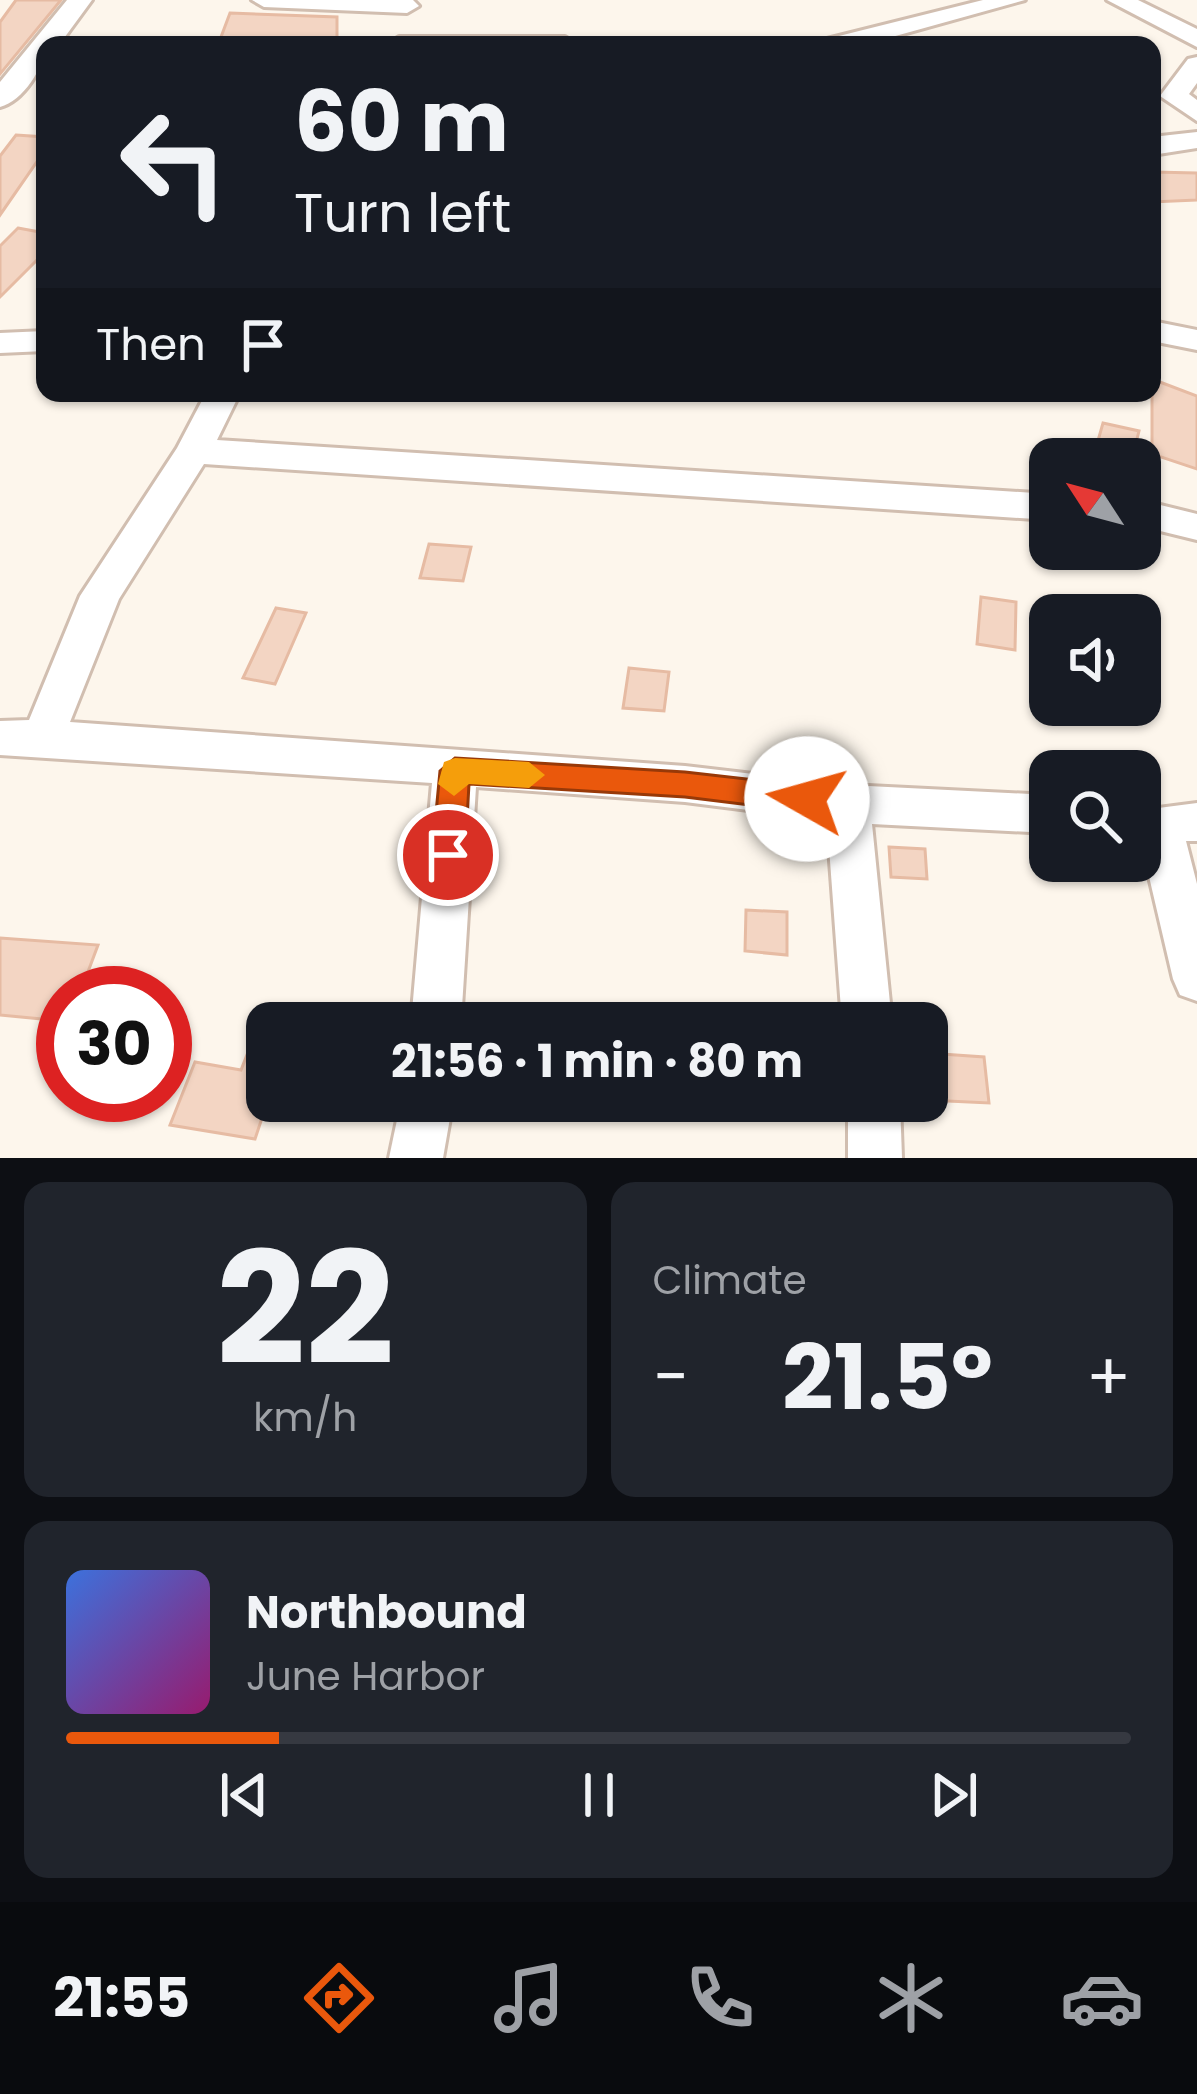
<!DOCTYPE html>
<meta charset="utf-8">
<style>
:root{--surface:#171b24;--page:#20242c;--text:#f1f3f6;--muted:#9ea1a6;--line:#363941;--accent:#ea580c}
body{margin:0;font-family:Poppins,sans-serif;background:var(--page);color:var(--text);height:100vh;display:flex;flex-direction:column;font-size:45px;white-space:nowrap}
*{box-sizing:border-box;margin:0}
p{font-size:39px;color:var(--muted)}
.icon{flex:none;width:66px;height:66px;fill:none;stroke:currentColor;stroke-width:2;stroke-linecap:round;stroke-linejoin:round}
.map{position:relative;height:1158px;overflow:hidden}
.sheet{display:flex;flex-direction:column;gap:24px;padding:24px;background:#0d0f14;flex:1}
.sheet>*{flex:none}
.hud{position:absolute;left:36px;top:36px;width:1125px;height:366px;border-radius:24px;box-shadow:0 3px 9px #0004;background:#171b24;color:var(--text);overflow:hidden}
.needle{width:78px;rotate:306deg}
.buttons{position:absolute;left:1029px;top:438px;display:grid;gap:24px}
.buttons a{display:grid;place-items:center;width:132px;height:132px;border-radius:24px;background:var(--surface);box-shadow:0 3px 9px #0004;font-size:60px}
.speed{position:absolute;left:36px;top:966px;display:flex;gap:24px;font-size:60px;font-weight:700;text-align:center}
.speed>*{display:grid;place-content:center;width:156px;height:156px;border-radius:50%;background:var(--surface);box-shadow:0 3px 9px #0004;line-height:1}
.speed .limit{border:18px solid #d22;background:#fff;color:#111}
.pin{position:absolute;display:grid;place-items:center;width:102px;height:102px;color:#fff;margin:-51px;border:6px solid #fff;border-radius:50%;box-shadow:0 3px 12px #0007}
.me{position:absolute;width:132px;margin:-66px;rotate:277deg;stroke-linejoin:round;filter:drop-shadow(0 0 9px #0008)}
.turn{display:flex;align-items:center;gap:42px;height:252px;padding:0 60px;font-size:54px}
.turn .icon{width:156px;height:156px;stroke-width:2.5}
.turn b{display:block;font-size:84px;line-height:102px}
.then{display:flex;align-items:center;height:114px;padding:0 60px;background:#0003;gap:24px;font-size:45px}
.big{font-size:90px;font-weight:700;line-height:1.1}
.sheet .tile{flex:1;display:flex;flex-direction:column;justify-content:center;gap:18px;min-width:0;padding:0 42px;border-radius:24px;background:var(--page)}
.sheet .dial{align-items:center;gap:0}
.dial b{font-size:156px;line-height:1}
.song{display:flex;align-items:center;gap:36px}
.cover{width:144px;height:144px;border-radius:18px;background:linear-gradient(135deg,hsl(220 70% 55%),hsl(320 70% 35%))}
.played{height:12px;border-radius:6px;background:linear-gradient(90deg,var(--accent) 20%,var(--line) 20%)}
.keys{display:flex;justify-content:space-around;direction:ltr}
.heat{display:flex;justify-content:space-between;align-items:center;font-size:66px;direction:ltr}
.sheet .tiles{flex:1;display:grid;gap:24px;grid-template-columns:1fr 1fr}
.tile:last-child{grid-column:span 2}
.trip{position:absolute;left:246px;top:1002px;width:702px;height:120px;border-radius:24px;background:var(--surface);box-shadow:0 3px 9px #0004;font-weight:700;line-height:120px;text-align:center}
.tabs{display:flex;height:192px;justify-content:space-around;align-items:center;background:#090b0e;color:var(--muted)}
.tabs .icon{width:84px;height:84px}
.tabs .selected{color:var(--accent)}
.tabs b{font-size:54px;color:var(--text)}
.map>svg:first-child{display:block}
.building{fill:#f3d5c3;stroke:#e6bba3;stroke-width:3}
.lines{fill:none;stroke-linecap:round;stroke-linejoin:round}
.street-casing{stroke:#d1beb0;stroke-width:6}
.street{fill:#fff;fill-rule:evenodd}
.route{fill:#ea580c;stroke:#983908;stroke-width:3}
.slow{fill:#f59e0b}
</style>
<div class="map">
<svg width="1197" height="1158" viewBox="0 0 1197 1158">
<rect width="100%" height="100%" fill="#fdf6ec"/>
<g class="building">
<path d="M 16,0 L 61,0 L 0,74 L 0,22 Z"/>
<path d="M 230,13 L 337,17 L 337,45 L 218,45 Z"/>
<path d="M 16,135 L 45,137 L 45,150 L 0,215 L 0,156 Z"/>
<path d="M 1152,172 L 1197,173 L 1197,200 L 1152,202 Z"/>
<path d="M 18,228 L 45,233 L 45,252 L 0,297 L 0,246 Z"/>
<path d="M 1152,379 L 1197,396 L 1197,469 L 1152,454 Z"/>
<path d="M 1103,423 L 1139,431 L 1132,459 L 1095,451 Z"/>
<path d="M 429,544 L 471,547 L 463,581 L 420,578 Z"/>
<path d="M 981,597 L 1016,602 L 1015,650 L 977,644 Z"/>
<path d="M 276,608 L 306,613 L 275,684 L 243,678 Z"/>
<path d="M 629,668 L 669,672 L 664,711 L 623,708 Z"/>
<path d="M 889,847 L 925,849 L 927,879 L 891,877 Z"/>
<path d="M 746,910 L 787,912 L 787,955 L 745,951 Z"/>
<path d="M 0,938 L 98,945 L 80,993 L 63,993 L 63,1021 L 0,1015 Z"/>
<path d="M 265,1009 L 267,1103 L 255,1139 L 170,1125 L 195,1062 L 241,1070 Z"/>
<path d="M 927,1053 L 984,1057 L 989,1103 L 927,1100 Z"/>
</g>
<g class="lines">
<g class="street-casing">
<g id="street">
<path d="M 67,0 L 92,0 L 59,45 L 45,45 C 45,67 23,101 0,107 L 0,82 Z"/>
<path d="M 252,0 L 413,0 L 419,6 L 407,13 L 264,7 Z"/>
<path d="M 983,0 L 1025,0 L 863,45 L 819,45 L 823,40 Z"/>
<path d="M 1107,0 L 1138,0 L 1197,29 L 1197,47 Z"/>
<path d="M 399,37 L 565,37 L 578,45 L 386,45 Z"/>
<path d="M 1197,57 L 1197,83 L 1189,94 L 1197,100 L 1197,121 L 1160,96 L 1188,59 Z"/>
<path d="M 1197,132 L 1197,148 L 1152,155 L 1152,137 Z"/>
<path d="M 1152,321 L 1197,330 L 1197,350 L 1152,341 Z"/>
<path d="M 45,331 L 45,351 L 0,353 L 0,333 Z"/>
<path d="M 206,393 L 240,393 L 217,440 L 1050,494 L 1050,520 L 204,464 L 119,599 L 70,722 L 685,766 L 848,785 L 1050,795 L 1050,833 L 872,824 L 892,1023 L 842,1023 L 827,820 L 685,802 L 476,787 L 461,1023 L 411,1023 L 432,783 L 0,755 L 0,721 L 29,720 L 80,596 L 177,448 Z"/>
<path d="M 1140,500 L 1197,514 L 1197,540 L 1140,526 Z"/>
<path d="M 1197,803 L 1197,841 L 1186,841 L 1197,884 L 1197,1001 L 1180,995 L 1173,979 L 1140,838 L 1143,810 Z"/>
<path d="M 401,1101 L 453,1101 L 443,1158 L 389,1158 Z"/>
<path d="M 848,1101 L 900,1101 L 902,1158 L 848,1158 Z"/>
</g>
</g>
<use href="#street" class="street"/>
</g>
<path class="route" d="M 455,758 L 685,772 L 807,786 L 823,799 L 807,812 L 685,797 L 469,784 L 465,855 L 460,864 L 437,864 L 432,855 L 440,771 Z"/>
<path class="slow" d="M 455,758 L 529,762 L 545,775 L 529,788 L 469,784 L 454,796 L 438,784 L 444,762 Z"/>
</svg>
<div class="buttons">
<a><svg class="needle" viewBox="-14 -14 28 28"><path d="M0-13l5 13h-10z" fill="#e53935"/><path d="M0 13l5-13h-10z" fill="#9ea1a6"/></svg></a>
<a><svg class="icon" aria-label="sound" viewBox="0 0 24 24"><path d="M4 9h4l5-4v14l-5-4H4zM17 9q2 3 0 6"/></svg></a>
<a><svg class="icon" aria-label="search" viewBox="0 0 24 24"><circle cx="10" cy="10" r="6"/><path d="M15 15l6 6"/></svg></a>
</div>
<div class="speed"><div class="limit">30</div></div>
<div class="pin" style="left:448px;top:855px;background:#d93025"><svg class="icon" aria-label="arrive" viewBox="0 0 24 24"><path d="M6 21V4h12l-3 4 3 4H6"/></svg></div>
<svg class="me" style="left:807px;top:799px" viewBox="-20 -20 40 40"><circle r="19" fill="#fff"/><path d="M0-13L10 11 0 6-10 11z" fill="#ea580c"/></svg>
<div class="trip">21:56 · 1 min · 80 m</div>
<div class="hud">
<div class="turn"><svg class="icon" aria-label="left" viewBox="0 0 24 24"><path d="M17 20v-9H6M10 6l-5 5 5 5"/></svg><div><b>60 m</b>Turn left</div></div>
<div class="then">Then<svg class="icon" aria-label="arrive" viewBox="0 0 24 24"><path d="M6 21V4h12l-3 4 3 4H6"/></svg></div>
</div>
</div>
<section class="sheet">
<div class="tiles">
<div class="tile dial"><b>22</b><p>km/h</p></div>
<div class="tile"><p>Climate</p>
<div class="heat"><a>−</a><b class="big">21.5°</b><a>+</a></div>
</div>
<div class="tile">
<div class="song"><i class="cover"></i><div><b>Northbound</b><p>June Harbor</p></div></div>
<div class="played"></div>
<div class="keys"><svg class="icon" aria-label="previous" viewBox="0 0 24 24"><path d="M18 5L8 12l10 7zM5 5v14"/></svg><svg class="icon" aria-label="pause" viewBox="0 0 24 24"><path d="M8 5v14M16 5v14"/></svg><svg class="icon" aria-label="next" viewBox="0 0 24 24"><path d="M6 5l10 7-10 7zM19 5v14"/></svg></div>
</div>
</div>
</section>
<nav class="tabs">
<b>21:55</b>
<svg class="icon selected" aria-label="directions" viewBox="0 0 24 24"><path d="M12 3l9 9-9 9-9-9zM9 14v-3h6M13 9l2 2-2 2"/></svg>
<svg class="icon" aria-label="music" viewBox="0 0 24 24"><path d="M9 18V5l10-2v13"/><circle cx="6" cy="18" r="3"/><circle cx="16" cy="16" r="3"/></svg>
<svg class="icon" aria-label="phone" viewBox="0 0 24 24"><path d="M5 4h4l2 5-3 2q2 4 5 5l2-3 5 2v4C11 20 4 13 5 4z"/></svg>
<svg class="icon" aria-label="climate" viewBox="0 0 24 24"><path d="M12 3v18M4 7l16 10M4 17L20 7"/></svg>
<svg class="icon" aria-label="car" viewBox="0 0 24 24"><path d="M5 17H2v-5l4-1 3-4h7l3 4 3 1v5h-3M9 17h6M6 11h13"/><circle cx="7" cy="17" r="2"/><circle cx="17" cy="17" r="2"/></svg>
</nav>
